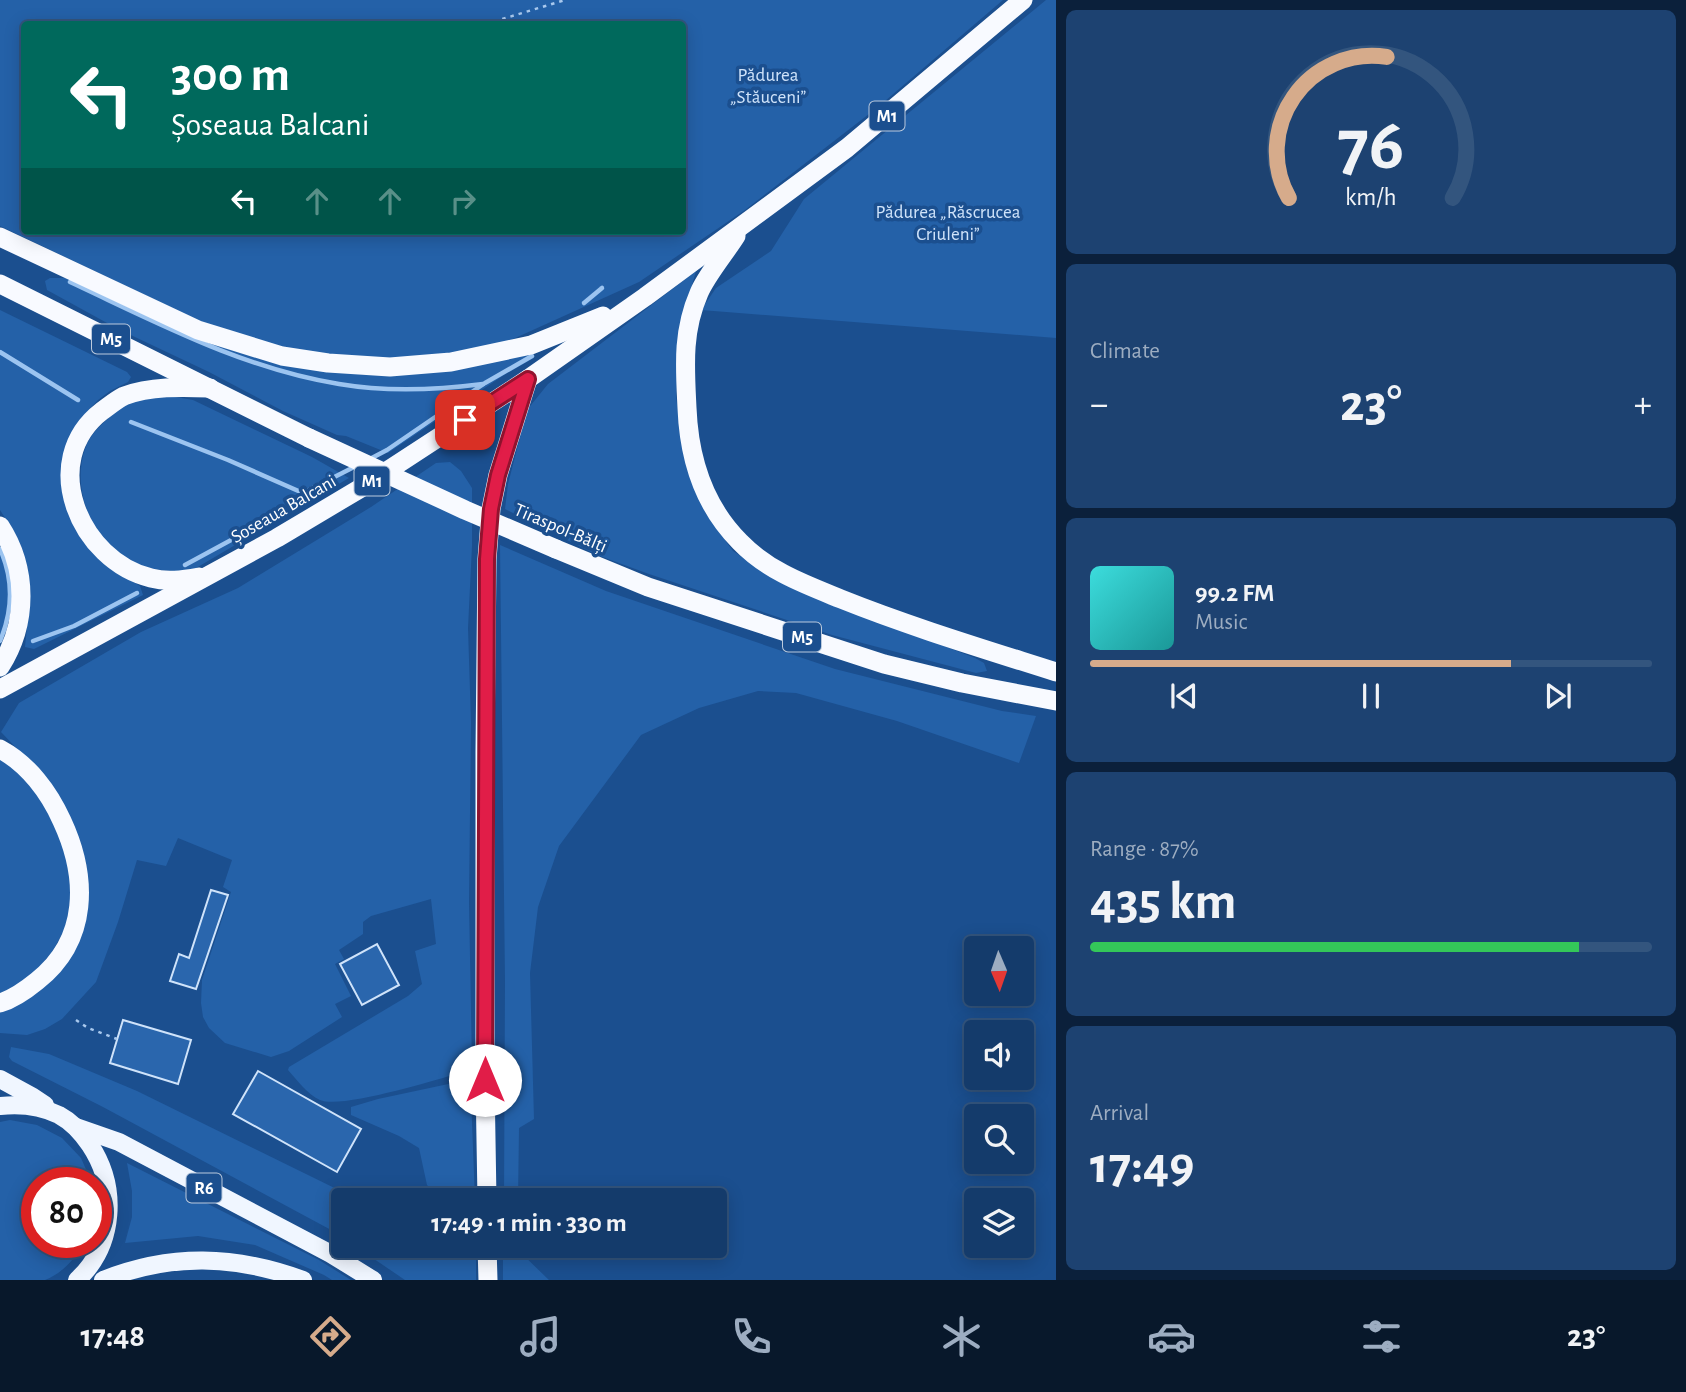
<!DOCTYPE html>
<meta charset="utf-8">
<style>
:root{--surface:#143b6b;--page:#1d4271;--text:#f1f3f6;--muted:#9dadc1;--line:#33557e;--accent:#d6ab8b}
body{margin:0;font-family:"Alegreya Sans",sans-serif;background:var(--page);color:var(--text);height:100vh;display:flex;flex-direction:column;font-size:26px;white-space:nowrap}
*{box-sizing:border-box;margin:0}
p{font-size:23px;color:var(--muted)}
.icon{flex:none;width:38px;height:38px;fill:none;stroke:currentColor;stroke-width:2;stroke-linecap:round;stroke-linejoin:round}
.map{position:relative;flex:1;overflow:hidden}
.side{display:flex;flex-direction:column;gap:10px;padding:10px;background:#0b203b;width:630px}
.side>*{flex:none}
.hud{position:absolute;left:21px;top:21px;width:665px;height:214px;border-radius:7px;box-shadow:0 4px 18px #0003,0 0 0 2px var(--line);background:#00695c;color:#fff;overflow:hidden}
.needle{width:46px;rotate:178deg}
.fabs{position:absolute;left:964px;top:936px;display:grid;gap:14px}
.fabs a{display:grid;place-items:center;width:70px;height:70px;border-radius:7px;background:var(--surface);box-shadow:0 4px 18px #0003,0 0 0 2px var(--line);font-size:35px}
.speed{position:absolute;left:21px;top:1167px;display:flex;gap:14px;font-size:35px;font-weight:700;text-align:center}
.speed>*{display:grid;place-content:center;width:91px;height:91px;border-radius:50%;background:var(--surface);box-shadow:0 4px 18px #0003,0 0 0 2px var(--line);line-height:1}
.speed .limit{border:10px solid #d22;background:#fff;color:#111}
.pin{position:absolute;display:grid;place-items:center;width:60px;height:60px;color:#fff;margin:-30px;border-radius:14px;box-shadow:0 4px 10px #0006}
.me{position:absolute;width:77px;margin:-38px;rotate:0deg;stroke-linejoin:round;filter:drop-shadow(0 0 5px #0008)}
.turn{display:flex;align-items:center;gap:24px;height:147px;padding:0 35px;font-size:32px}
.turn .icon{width:91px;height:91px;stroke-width:2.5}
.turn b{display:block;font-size:49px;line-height:60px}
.lanes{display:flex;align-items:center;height:66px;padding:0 35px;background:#0003;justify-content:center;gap:35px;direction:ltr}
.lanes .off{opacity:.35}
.big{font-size:52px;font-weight:600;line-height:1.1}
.side .widget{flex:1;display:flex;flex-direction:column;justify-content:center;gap:10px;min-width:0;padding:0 24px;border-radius:10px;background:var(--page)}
.side .dial{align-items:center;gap:0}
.dial svg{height:182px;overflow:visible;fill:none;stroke:var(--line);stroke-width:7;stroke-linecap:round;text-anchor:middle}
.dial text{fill:var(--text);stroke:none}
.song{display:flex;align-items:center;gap:21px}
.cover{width:84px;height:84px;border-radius:10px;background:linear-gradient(135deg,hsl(180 70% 55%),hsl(180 70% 35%))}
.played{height:7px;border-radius:4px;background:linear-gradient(90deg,var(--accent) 75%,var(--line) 75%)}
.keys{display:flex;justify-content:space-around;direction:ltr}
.heat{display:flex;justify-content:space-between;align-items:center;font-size:38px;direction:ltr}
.charge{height:10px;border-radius:5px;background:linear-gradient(90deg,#34c759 87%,var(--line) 0)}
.trip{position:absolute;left:331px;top:1188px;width:396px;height:70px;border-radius:7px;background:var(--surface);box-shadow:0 4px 18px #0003,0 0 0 2px var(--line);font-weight:600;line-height:70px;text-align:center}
.tabs{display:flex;height:112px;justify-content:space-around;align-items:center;background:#08182b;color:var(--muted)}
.tabs .icon{width:49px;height:49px}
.tabs .selected{color:var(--accent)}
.tabs b{font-size:32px;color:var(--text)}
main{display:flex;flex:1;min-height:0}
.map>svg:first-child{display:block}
.green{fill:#2461a8;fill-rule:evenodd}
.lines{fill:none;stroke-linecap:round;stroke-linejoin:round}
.stream{stroke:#9cc4f0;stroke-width:4.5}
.building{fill:#2a66ad;stroke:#cfe3fa;stroke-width:2}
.path{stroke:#a9c9ee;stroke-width:2.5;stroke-dasharray:3.5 5;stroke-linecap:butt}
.primary{stroke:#f0f6ff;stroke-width:18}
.trunk{stroke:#f8faff;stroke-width:19}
.trunk-bridge{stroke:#f8faff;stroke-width:19}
.route-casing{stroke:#92132f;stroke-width:18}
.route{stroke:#e11d48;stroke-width:12}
.labels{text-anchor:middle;stroke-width:7;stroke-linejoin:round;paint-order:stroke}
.shield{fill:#1b4f8f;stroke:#bbcadd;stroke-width:2}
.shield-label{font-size:18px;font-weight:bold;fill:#fff}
.park-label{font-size:19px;fill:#cfe3fa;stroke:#1b4f8f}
.street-label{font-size:19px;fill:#fff;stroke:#1b4f8f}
</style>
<main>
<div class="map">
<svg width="1056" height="1280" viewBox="0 0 1056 1280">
<rect width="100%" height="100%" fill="#1b4f8f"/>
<g class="green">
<path d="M 0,0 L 1003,0 L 878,107 L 745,210 L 639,282 L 504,343 L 471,350 L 399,360 L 351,358 L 269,346 L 210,326 L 0,226 ZM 24,24 L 682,24 L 682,231 L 24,231 Z"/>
<path d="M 1046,0 L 1056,0 L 1056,338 L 701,310 L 716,288 L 771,251 L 804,199 Z"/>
<path d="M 696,271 L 679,331 L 676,396 L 683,452 L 706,514 L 733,551 L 782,583 L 975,658 L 984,663 L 987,671 L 976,673 L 832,635 L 649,574 L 597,555 L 505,509 L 508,484 L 527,410 L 548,384 Z"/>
<path d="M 50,278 L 74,278 L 201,339 L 234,351 L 282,365 L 367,375 L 402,375 L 531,352 L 534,358 L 504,375 L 388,453 L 346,436 L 337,435 L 283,411 L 209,372 L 118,329 L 47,290 L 45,281 Z"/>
<path d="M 0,310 L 127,372 L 131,377 L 128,382 L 110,391 L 98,400 L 84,415 L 75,429 L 70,514 L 79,536 L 90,550 L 104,564 L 140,586 L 143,595 L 34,649 L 25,647 L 29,605 L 28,569 L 23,551 L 14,532 L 0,510 Z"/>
<path d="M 170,396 L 193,400 L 312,457 L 349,478 L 191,571 C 173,571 155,571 138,565 C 95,547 70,493 85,449 C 89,436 100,425 111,416 C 119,408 131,400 143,397 C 151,396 161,396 170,396 Z"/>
<path d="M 450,462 L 461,471 L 472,488 L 472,546 L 468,628 L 471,723 L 469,902 L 472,1066 L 465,1072 L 453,1075 C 428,1082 340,1109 320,1100 C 307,1094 297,1080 288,1070 L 289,1067 L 408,996 L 422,984 L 415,951 L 436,944 L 431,899 L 371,916 L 363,922 L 363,934 L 339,950 L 344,959 L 335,964 L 351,996 L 335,1004 L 342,1017 L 289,1051 L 271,1057 L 225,1043 L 209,1028 L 203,1017 L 201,1003 L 202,980 L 231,892 L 223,887 L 232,860 L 178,838 L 166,866 L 137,860 L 118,922 L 96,982 L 62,1019 L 45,1029 L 27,1035 L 0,1033 L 0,1009 L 27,1000 L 87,913 L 89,889 L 86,862 L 22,754 L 1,732 L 19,703 L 141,632 L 238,588 L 371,507 L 436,463 Z"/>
<path d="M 500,545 L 606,591 L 835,669 L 1002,711 L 1036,716 L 1019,763 L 897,721 L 796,693 L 758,691 L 699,708 L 641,735 L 559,846 L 538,907 L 530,973 L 534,1119 L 519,1128 L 518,1200 L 504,1200 L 505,982 Z"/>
<path d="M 0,549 C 14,580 13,610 0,641 Z"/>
<path d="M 0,757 L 23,775 L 40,795 L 66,846 L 72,901 L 66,927 L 52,952 L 34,973 L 12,988 L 0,993 Z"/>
<path d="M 11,1047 L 49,1054 L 137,1091 L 359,1200 L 343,1200 L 343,1238 L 333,1231 L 103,1107 L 12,1061 L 9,1057 Z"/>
<path d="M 453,1083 L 469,1091 L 471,1097 L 475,1200 L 436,1200 L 436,1189 L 430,1188 L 427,1185 L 419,1148 L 399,1136 L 351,1115 L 351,1107 L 378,1099 Z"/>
<path d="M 10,1120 L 37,1125 L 62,1138 L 81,1158 L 92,1183 L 37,1183 L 37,1242 L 85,1243 C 75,1258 63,1273 45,1280 L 0,1280 L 0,1122 Z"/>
<path d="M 127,1163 L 319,1260 L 351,1280 L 332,1280 L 324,1275 L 255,1245 L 198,1236 L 125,1243 L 132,1217 L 132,1191 Z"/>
<path d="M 355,1246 L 476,1246 L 476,1280 L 405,1280 Z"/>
<path d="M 503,1246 L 518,1246 L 518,1250 L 549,1280 L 503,1280 Z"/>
</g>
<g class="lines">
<g class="stream">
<path d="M 70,282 C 156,322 244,369 339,384 C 386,392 436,390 483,384"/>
<path d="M 584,303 L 602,288"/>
<path d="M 0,352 L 78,400"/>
<path d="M 131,422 L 228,460 L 303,493 L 354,467"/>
<path d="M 368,460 L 387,450 L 485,383 L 532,356"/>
<path d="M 0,549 C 14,580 13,610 0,641"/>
<path d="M 185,565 L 257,526"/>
<path d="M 33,641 L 74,626 L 137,593"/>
</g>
</g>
<g class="building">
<path d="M 211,890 L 228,895 L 196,989 L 170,981 L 179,954 L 189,958 Z"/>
<path d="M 377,944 L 399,985 L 362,1005 L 340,964 Z"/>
<path d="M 123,1020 L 191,1040 L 178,1084 L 110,1063 Z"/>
<path d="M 258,1071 L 361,1129 L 337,1172 L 233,1114 Z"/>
</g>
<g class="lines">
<g class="path">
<path d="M 486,24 L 565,0"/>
<path d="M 76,1020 L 88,1028 L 117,1039"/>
</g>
<g class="primary">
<path d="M 0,1079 L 33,1097 L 45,1105"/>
<path d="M 0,1106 C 19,1104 41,1106 59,1115 C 72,1122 82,1133 90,1145 C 118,1187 115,1245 77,1280"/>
<path d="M 76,1127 L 119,1142 L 331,1254 L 373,1280"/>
<path d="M 103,1280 C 171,1253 235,1255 303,1280"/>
</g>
<g class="trunk">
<path d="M 736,236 C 726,252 706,276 699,293 C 682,332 685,367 687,408 C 689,459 703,505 740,542 C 768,571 804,584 841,599 C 911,627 984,649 1056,672"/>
<path d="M 0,237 L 198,330 L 282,356 L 328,363 L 390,367 L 451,362 L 531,345 L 603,316"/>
<path d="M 0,284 L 309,438"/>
<path d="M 0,526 C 28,569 28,623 0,667"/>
<path d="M 556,549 L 648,587 L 884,664 L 962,683 L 1056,701"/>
<path d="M 199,577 C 182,580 167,582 151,578 C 80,561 37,461 102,411 C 109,406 116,400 124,396 C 150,386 182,387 210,388"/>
<path d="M 0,689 L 277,538 L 361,488 L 528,379 L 645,297 L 847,148 L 1023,0"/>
<path d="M 0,749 C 28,764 49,792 62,821 C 88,877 89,940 37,981 C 26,990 13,999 0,1003"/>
<path d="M 487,1200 L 485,1080 L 485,752 L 487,559 L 491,509 L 498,475 L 528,379"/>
<path d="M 487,1246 L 488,1280"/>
</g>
<path class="trunk-bridge" d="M 309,438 L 465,510 L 556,549"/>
</g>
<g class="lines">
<g class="route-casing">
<path id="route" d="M 465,420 L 528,379 L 498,475 L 491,509 L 487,559 L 485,1080"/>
</g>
<use href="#route" class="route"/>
</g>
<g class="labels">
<g class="shield">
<rect x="869.5" y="101.5" width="35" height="29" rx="5"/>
<rect x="92" y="324.5" width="38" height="29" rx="5"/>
<rect x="354.5" y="466.5" width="35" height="29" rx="5"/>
<rect x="783" y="622.5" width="38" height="29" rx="5"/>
<rect x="186.5" y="1173.5" width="35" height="29" rx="5"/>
</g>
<g class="shield-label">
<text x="887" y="122">M1</text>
<text x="111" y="345">M5</text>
<text x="372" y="487">M1</text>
<text x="802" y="643">M5</text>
<text x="204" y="1194">R6</text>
</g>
<g class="park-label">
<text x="768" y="81">Pădurea<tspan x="768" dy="22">„Stăuceni”</tspan></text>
<text x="948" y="218">Pădurea „Răscrucea<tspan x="948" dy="22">Criuleni”</tspan></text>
</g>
<g class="street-label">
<text transform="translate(283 508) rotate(-30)" y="7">Șoseaua Balcani</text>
<text transform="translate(561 527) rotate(23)" y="7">Tiraspol-Bălți</text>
</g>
</g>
</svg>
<div class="fabs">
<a><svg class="needle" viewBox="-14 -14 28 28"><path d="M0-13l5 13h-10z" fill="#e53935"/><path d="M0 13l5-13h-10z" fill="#9dadc1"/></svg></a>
<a><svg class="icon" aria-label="sound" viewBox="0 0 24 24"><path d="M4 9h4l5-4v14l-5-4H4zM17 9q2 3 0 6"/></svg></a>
<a><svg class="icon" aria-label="search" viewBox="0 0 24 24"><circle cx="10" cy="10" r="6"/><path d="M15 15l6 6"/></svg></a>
<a><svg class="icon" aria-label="layers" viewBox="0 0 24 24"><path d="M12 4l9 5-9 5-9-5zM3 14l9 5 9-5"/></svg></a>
</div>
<div class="speed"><div class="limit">80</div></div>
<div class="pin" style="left:465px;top:420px;background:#d93025"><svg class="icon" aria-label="arrive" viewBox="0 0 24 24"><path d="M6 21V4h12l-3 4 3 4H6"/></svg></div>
<svg class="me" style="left:485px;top:1080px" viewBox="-20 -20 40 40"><circle r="19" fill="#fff"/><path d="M0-13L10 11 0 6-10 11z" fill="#e11d48"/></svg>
<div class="trip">17:49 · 1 min · 330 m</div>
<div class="hud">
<div class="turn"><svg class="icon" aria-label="left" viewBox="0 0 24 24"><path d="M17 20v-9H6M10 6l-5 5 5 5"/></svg><div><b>300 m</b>Șoseaua Balcani</div></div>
<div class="lanes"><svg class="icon" aria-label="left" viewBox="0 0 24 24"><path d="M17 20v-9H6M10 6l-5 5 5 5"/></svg><svg class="icon off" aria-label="ahead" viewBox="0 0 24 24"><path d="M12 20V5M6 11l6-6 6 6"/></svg><svg class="icon off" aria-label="ahead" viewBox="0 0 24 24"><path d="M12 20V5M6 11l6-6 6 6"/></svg><svg class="icon off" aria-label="right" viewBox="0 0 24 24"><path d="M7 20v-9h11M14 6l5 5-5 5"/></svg></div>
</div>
</div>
<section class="side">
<div class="widget dial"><svg viewBox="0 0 100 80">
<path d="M14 69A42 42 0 1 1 86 69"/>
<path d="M14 69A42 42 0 0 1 57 7" stroke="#d6ab8b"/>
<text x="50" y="56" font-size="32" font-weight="700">76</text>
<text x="50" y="72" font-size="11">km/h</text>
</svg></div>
<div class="widget"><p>Climate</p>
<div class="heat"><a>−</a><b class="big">23°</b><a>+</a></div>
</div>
<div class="widget">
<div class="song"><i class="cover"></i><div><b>99.2 FM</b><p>Music</p></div></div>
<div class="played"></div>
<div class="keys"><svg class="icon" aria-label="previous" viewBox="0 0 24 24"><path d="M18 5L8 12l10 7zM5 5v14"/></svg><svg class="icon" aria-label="pause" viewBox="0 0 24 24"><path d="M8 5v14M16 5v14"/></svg><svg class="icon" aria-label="next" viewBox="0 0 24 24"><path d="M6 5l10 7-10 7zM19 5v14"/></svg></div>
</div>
<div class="widget"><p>Range · 87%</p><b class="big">435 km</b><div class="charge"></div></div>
<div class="widget"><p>Arrival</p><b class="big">17:49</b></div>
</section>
</main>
<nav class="tabs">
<b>17:48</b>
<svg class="icon selected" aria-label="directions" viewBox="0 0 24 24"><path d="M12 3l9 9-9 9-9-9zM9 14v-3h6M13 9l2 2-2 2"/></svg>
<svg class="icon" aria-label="music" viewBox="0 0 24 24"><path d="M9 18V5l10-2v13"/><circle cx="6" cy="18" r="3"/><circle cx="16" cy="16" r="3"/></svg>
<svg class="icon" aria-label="phone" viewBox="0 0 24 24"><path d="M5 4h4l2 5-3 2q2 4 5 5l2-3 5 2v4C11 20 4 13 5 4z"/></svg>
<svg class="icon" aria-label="climate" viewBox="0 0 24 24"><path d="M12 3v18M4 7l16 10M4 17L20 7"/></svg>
<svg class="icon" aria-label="car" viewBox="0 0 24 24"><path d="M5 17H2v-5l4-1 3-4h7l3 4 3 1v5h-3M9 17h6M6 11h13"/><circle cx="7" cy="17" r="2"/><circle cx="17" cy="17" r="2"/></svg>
<svg class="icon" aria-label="filters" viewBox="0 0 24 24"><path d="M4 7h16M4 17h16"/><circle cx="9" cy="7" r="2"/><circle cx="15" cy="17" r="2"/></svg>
<b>23°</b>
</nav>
